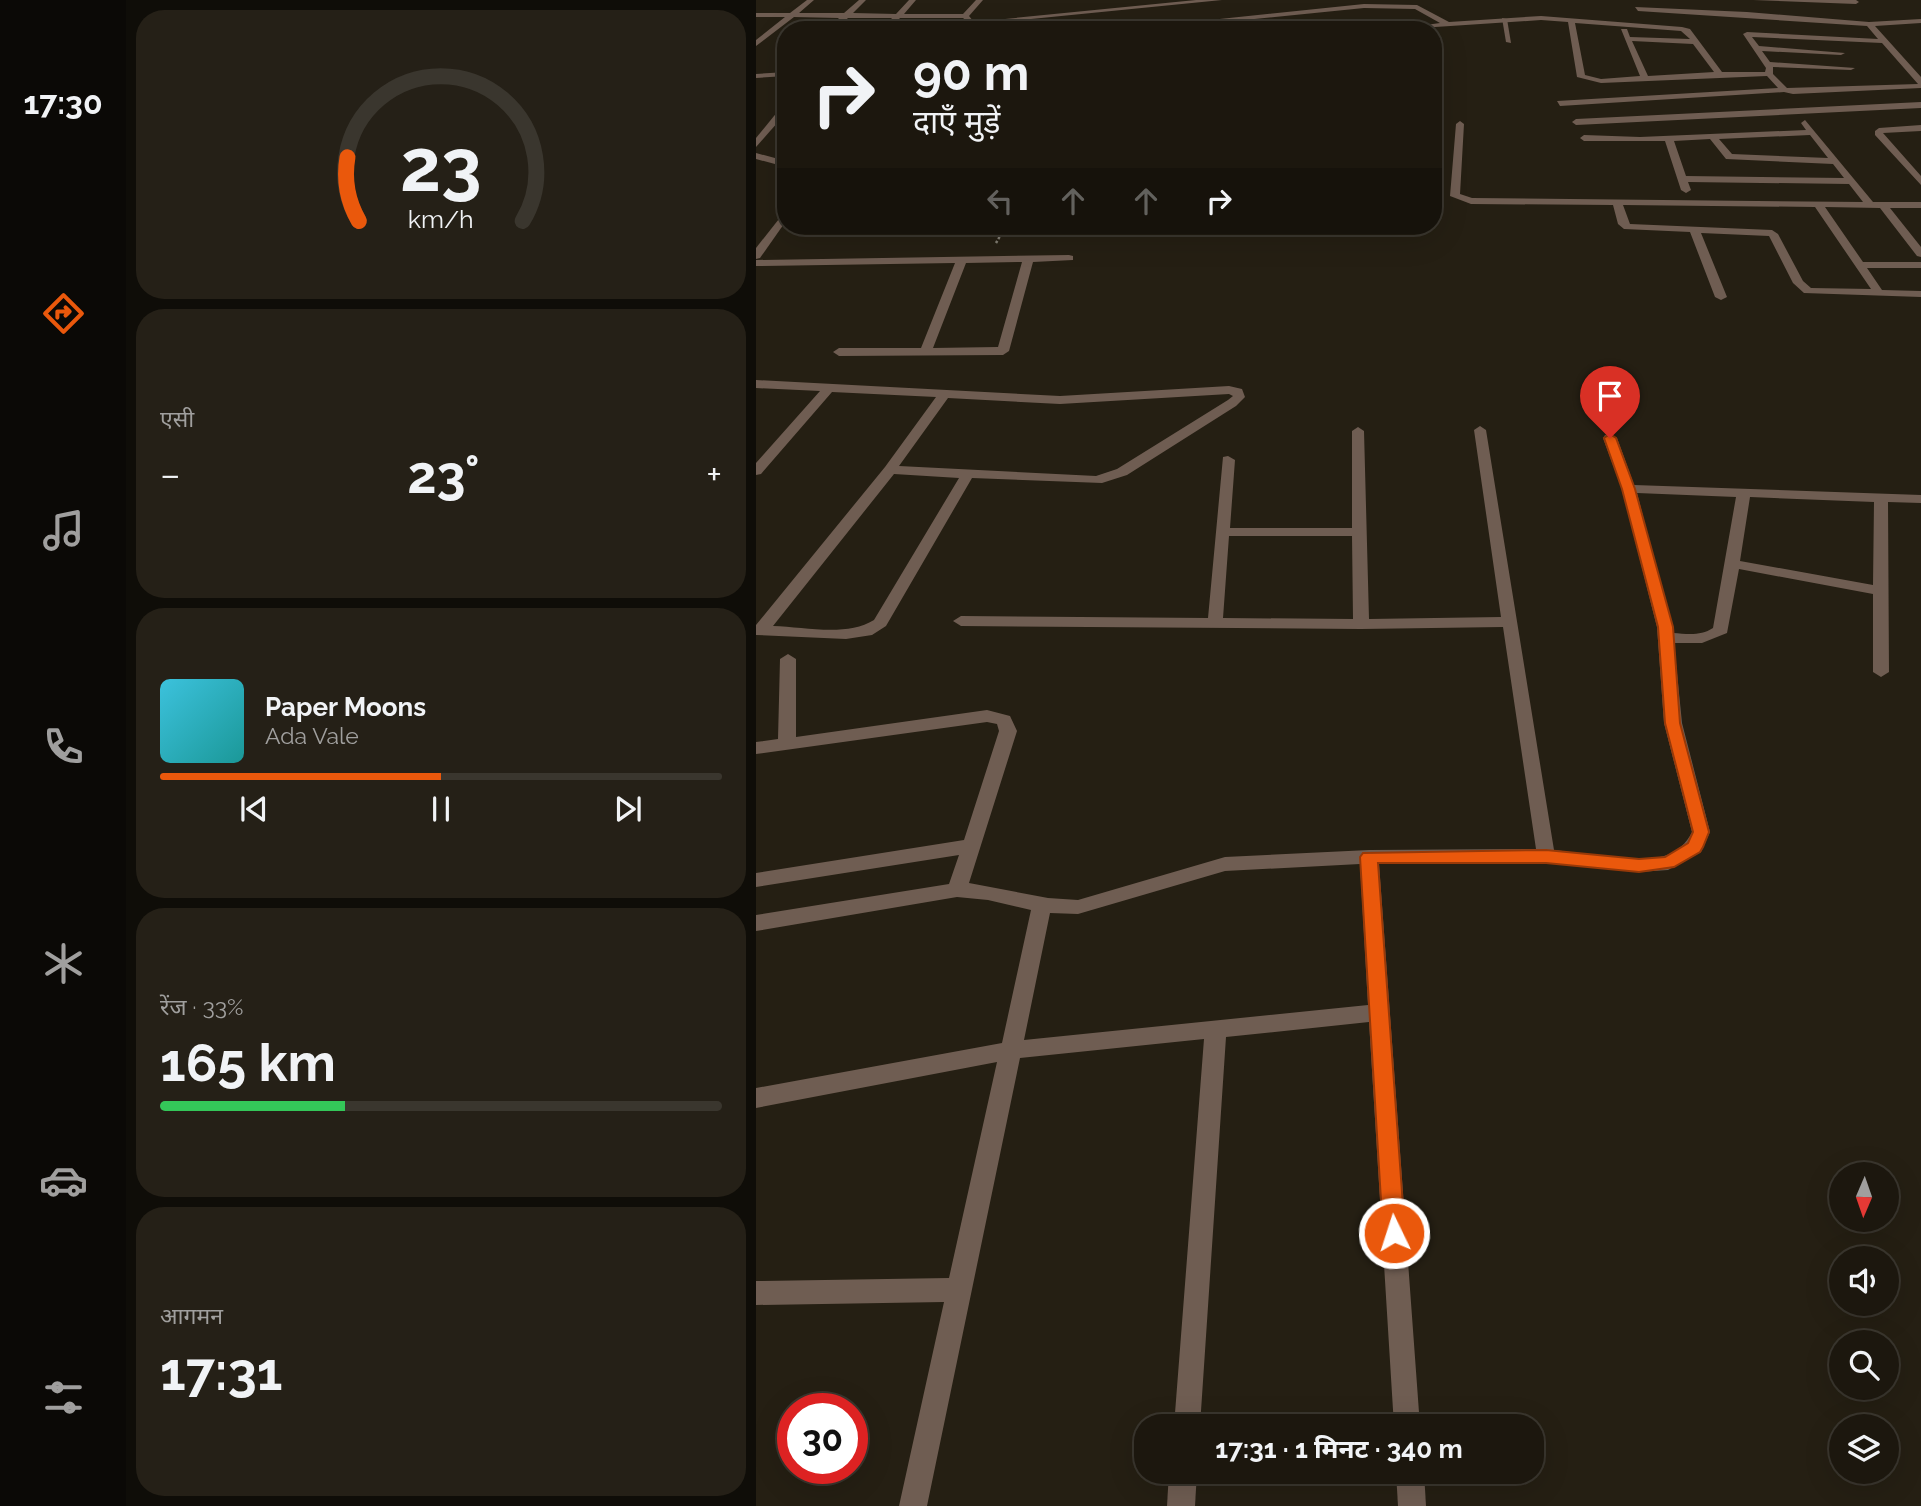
<!DOCTYPE html>
<html lang="hi">
<meta charset="utf-8">
<style>
:root{--surface:#1c170e;--page:#252017;--text:#f1f3f6;--muted:#a09f9e;--line:#3a362e;--accent:#ea580c}
body{margin:0;font-family:Raleway,"Noto Sans Devanagari",sans-serif;background:var(--page);color:var(--text);height:100vh;display:flex;flex-direction:column;font-size:26px;white-space:nowrap}
*{box-sizing:border-box;margin:0}
p{font-size:23px;color:var(--muted)}
.icon{flex:none;width:38px;height:38px;fill:none;stroke:currentColor;stroke-width:2;stroke-linecap:round;stroke-linejoin:round}
.map{position:relative;flex:1;overflow:hidden}
.panel{display:flex;flex-direction:column;gap:10px;padding:10px;background:#0f0d08;width:630px}
.panel>*{flex:none}
.banner{position:absolute;left:21px;top:21px;width:665px;height:214px;border-radius:28px;box-shadow:0 7px 28px #0002,0 0 0 2px var(--line);background:#1c170e;color:var(--text);overflow:hidden}
.needle{width:46px;rotate:182deg}
.controls{position:absolute;left:1073px;top:1162px;display:grid;gap:14px}
.controls a{display:grid;place-items:center;width:70px;height:70px;border-radius:50%;background:var(--surface);box-shadow:0 7px 28px #0002,0 0 0 2px var(--line);font-size:35px}
.speed{position:absolute;left:21px;top:1393px;display:flex;gap:14px;font-size:35px;font-weight:700;text-align:center}
.speed>*{display:grid;place-content:center;width:91px;height:91px;border-radius:50%;background:var(--surface);box-shadow:0 7px 28px #0002,0 0 0 2px var(--line);line-height:1}
.speed .limit{border:10px solid #d22;background:#fff;color:#111}
.pin{position:absolute;display:grid;place-items:center;width:60px;height:60px;color:#fff;margin:-72px -30px;border-radius:50% 50% 50% 0;rotate:-45deg;box-shadow:0 0 7px #0007}
.pin .icon{rotate:45deg}
.me{position:absolute;width:77px;margin:-38px;rotate:356deg;stroke-linejoin:round;filter:drop-shadow(0 0 5px #0008)}
.turn{display:flex;align-items:center;gap:24px;height:147px;padding:0 21px;font-size:32px}
.turn .icon{width:91px;height:91px;stroke-width:2.5}
.turn b{display:block;font-size:49px;line-height:60px}
.lanes{display:flex;align-items:center;height:66px;padding:0 21px;background:#0003;justify-content:center;gap:35px;direction:ltr}
.lanes .off{opacity:.35}
.big{font-size:52px;font-weight:700;line-height:1.1}
.panel .card{flex:1;display:flex;flex-direction:column;justify-content:center;gap:10px;min-width:0;padding:0 24px;border-radius:28px;background:var(--page)}
.panel .dial{align-items:center;gap:0}
.dial svg{height:182px;overflow:visible;fill:none;stroke:var(--line);stroke-width:7;stroke-linecap:round;text-anchor:middle}
.dial text{fill:var(--text);stroke:none}
.song{display:flex;align-items:center;gap:21px}
.cover{width:84px;height:84px;border-radius:10px;background:linear-gradient(135deg,hsl(190 70% 55%),hsl(180 70% 35%))}
.played{height:7px;border-radius:4px;background:linear-gradient(90deg,var(--accent) 50%,var(--line) 50%)}
.keys{display:flex;justify-content:space-around;direction:ltr}
.heat{display:flex;justify-content:space-between;align-items:center;font-size:38px;direction:ltr}
.charge{height:10px;border-radius:5px;background:linear-gradient(90deg,#34c759 33%,var(--line) 0)}
.trip{position:absolute;left:378px;top:1414px;width:410px;height:70px;border-radius:28px;background:var(--surface);box-shadow:0 7px 28px #0002,0 0 0 2px var(--line);font-weight:700;line-height:70px;text-align:center}
main{display:flex;flex:1;min-height:0}
.tab-bar{display:flex;flex-direction:column;width:126px;justify-content:space-around;align-items:center;background:#0b0906;color:var(--muted)}
.tab-bar .icon{width:49px;height:49px}
.tab-bar .active{color:var(--accent)}
.tab-bar b{font-size:32px;color:var(--text)}
.map>svg:first-child{display:block}
.lines{fill:none;stroke-linecap:round;stroke-linejoin:round}
.path{stroke:#827d73;stroke-width:2.5;stroke-dasharray:2.5 2;stroke-linecap:butt}
.service{fill:#6f5d52;fill-rule:evenodd}
.minor{fill:#6f5d52;fill-rule:evenodd}
.route{fill:#ea580c;stroke:#983908;stroke-width:2}
</style>
<main>
<nav class="tab-bar">
<b>17:30</b>
<svg class="icon active" aria-label="directions" viewBox="0 0 24 24"><path d="M12 3l9 9-9 9-9-9zM9 14v-3h6M13 9l2 2-2 2"/></svg>
<svg class="icon" aria-label="music" viewBox="0 0 24 24"><path d="M9 18V5l10-2v13"/><circle cx="6" cy="18" r="3"/><circle cx="16" cy="16" r="3"/></svg>
<svg class="icon" aria-label="phone" viewBox="0 0 24 24"><path d="M5 4h4l2 5-3 2q2 4 5 5l2-3 5 2v4C11 20 4 13 5 4z"/></svg>
<svg class="icon" aria-label="climate" viewBox="0 0 24 24"><path d="M12 3v18M4 7l16 10M4 17L20 7"/></svg>
<svg class="icon" aria-label="car" viewBox="0 0 24 24"><path d="M5 17H2v-5l4-1 3-4h7l3 4 3 1v5h-3M9 17h6M6 11h13"/><circle cx="7" cy="17" r="2"/><circle cx="17" cy="17" r="2"/></svg>
<svg class="icon" aria-label="filters" viewBox="0 0 24 24"><path d="M4 7h16M4 17h16"/><circle cx="9" cy="7" r="2"/><circle cx="15" cy="17" r="2"/></svg>
</nav>
<section class="panel">
<div class="card dial"><svg viewBox="0 0 100 80">
<path d="M14 69A42 42 0 1 1 86 69"/>
<path d="M14 69A42 42 0 0 1 9 41" stroke="#ea580c"/>
<text x="50" y="56" font-size="32" font-weight="700">23</text>
<text x="50" y="72" font-size="11">km/h</text>
</svg></div>
<div class="card"><p>एसी</p>
<div class="heat"><a>−</a><b class="big">23°</b><a>+</a></div>
</div>
<div class="card">
<div class="song"><i class="cover"></i><div><b>Paper Moons</b><p>Ada Vale</p></div></div>
<div class="played"></div>
<div class="keys"><svg class="icon" aria-label="previous" viewBox="0 0 24 24"><path d="M18 5L8 12l10 7zM5 5v14"/></svg><svg class="icon" aria-label="pause" viewBox="0 0 24 24"><path d="M8 5v14M16 5v14"/></svg><svg class="icon" aria-label="next" viewBox="0 0 24 24"><path d="M6 5l10 7-10 7zM19 5v14"/></svg></div>
</div>
<div class="card"><p>रेंज · 33%</p><b class="big">165 km</b><div class="charge"></div></div>
<div class="card"><p>आगमन</p><b class="big">17:31</b></div>
</section>
<div class="map">
<svg width="1165" height="1506" viewBox="0 0 1165 1506">
<rect width="100%" height="100%" fill="#251f13"/>
<g class="lines">
<path class="path" d="M 240,243 L 250,226"/>
<path class="service" d="M 746,18 L 751,19 L 755,43 L 750,42 Z"/>
<g class="minor">
<path d="M 51,0 L 58,0 L 43,13 L 88,13 L 103,0 L 110,0 L 97,13 L 140,14 L 153,0 L 160,0 L 148,14 L 207,14 L 220,0 L 227,0 L 213,16 L 218,22 L 440,0 L 466,0 L 226,24 L 220,27 L 221,30 L 213,30 L 214,24 L 207,18 L 144,18 L 133,30 L 125,30 L 136,18 L 92,18 L 79,30 L 70,30 L 83,18 L 38,17 L 0,46 L 0,40 L 29,17 L 0,17 L 0,13 L 34,13 Z"/>
<path d="M 997,0 L 1100,0 L 1103,2 L 1100,4 Z"/>
<path d="M 608,4 L 661,5 L 693,22 L 785,16 L 926,27 L 934,29 L 966,72 L 1009,72 L 1010,68 L 987,34 L 991,32 L 1122,39 L 1111,26 L 882,11 L 879,7 L 991,12 L 1113,22 L 1165,19 L 1165,23 L 1119,26 L 1165,77 L 1165,88 L 1037,94 L 1028,92 L 804,106 L 801,101 L 1022,88 L 1011,76 L 845,83 L 821,77 L 812,22 L 785,20 L 634,30 L 684,23 L 659,9 L 608,8 L 388,30 L 359,30 ZM 819,23 L 925,31 L 934,39 L 874,37 L 871,29 L 865,29 L 884,76 L 845,79 L 829,75 ZM 996,37 L 1126,43 L 1162,84 L 1031,88 L 1017,74 L 1017,67 L 1095,70 L 1099,68 L 1014,62 L 1006,51 L 1085,55 L 1089,53 L 1003,46 ZM 876,41 L 937,44 L 958,72 L 892,76 Z"/>
<path d="M 30,72 L 30,76 L 0,78 L 0,74 Z"/>
<path d="M 1165,102 L 1165,108 L 820,125 L 816,122 L 820,119 Z"/>
<path d="M 27,105 L 30,105 L 30,113 L 0,147 L 0,138 Z"/>
<path d="M 1049,120 L 1117,202 L 1165,202 L 1165,208 L 1134,208 L 1165,247 L 1165,257 L 1161,256 L 1124,208 L 1069,207 L 1107,262 L 1165,262 L 1165,268 L 1111,268 L 1126,290 L 1165,291 L 1165,297 L 1048,293 L 1037,283 L 1013,236 L 945,233 L 971,297 L 965,300 L 959,297 L 934,232 L 868,229 L 862,224 L 857,205 L 715,204 L 694,196 L 700,124 L 704,121 L 708,124 L 704,194 L 716,198 L 1107,202 L 1093,184 L 932,182 L 935,190 L 930,193 L 925,190 L 909,141 L 828,141 L 824,138 L 828,135 L 884,137 L 1050,130 L 1045,123 ZM 1054,135 L 1072,158 L 976,154 L 963,139 ZM 954,139 L 970,159 L 1077,164 L 1088,178 L 930,176 L 918,141 ZM 867,205 L 1059,207 L 1115,289 L 1055,288 L 1047,281 L 1022,234 L 1016,230 L 874,224 Z"/>
<path d="M 1165,125 L 1165,131 L 1127,133 L 1165,176 L 1165,185 L 1119,135 L 1119,131 L 1123,128 Z"/>
<path d="M 0,153 L 30,161 L 30,167 L 0,159 Z"/>
<path d="M 30,210 L 30,221 L 4,258 L 0,259 L 0,248 Z"/>
<path d="M 313,255 L 317,256 L 317,260 L 277,262 L 253,351 L 247,355 L 83,356 L 77,352 L 83,348 L 165,348 L 199,263 L 0,266 L 0,260 ZM 266,262 L 242,347 L 177,348 L 210,263 Z"/>
<path d="M 0,380 L 304,396 L 473,386 L 486,389 L 489,397 L 480,406 L 371,475 L 346,483 L 216,478 L 130,626 L 116,635 L 90,639 L 0,635 L 0,625 L 129,467 L 180,397 L 76,392 L 5,474 L 0,475 L 0,463 L 64,391 L 0,388 ZM 473,394 L 477,396 L 472,400 L 361,469 L 340,476 L 143,466 L 192,398 L 304,404 ZM 138,474 L 203,478 L 118,620 C 91,637 49,627 17,626 Z"/>
<path d="M 724,426 L 730,430 L 798,850 C 826,853 883,864 908,856 C 920,853 931,843 936,832 L 908,723 L 901,627 L 866,489 L 847,438 L 849,435 L 854,434 L 861,438 L 878,485 L 1165,495 L 1165,503 L 1132,502 L 1133,672 L 1125,677 L 1117,672 L 1117,594 L 983,569 L 971,633 L 946,643 L 918,643 L 926,723 L 954,832 L 945,852 L 912,870 L 883,872 L 790,863 L 623,864 L 664,1426 L 638,1426 L 613,1022 L 470,1037 L 444,1426 L 418,1426 L 448,1039 L 264,1058 L 171,1506 L 143,1506 L 188,1302 L 0,1305 L 0,1281 L 193,1278 L 241,1062 L 0,1108 L 0,1088 L 246,1043 L 275,910 L 232,900 L 201,897 L 0,931 L 0,915 L 193,884 L 203,855 L 0,887 L 0,873 L 208,840 L 243,731 L 241,724 L 231,722 L 0,754 L 0,742 L 22,739 L 24,659 L 32,654 L 40,659 L 40,737 L 231,710 L 254,716 L 261,731 L 213,883 L 292,898 L 322,900 L 469,857 L 613,850 L 780,849 L 747,627 L 605,629 L 205,626 L 197,621 L 205,616 L 452,618 L 467,457 L 472,456 L 479,460 L 474,528 L 596,528 L 596,431 L 602,427 L 608,431 L 613,619 L 745,617 L 718,430 ZM 881,493 L 980,497 L 957,628 C 945,636 932,634 917,633 ZM 994,497 L 1118,502 L 1117,585 L 984,561 ZM 473,536 L 596,536 L 597,619 L 467,618 ZM 604,864 L 612,1005 L 268,1040 L 294,913 L 322,914 L 469,871 Z"/>
<path d="M 413,1472 L 441,1472 L 439,1506 L 411,1506 Z"/>
<path d="M 640,1472 L 668,1472 L 670,1506 L 642,1506 Z"/>
</g>
</g>
<path class="route" d="M 854,434 L 860,438 L 879,489 L 917,627 L 924,723 L 953,832 L 947,847 L 944,852 L 918,867 L 883,872 L 790,863 L 622,863 L 649,1233 L 646,1240 L 638,1243 L 630,1240 L 627,1233 L 604,857 L 607,853 L 790,850 L 883,859 L 909,857 L 932,843 L 937,832 L 909,723 L 902,627 L 866,489 L 848,438 Z"/>
</svg>
<div class="controls">
<a><svg class="needle" viewBox="-14 -14 28 28"><path d="M0-13l5 13h-10z" fill="#e53935"/><path d="M0 13l5-13h-10z" fill="#a09f9e"/></svg></a>
<a><svg class="icon" aria-label="sound" viewBox="0 0 24 24"><path d="M4 9h4l5-4v14l-5-4H4zM17 9q2 3 0 6"/></svg></a>
<a><svg class="icon" aria-label="search" viewBox="0 0 24 24"><circle cx="10" cy="10" r="6"/><path d="M15 15l6 6"/></svg></a>
<a><svg class="icon" aria-label="layers" viewBox="0 0 24 24"><path d="M12 4l9 5-9 5-9-5zM3 14l9 5 9-5"/></svg></a>
</div>
<div class="speed"><div class="limit">30</div></div>
<div class="pin" style="left:854px;top:438px;background:#d93025"><svg class="icon" aria-label="arrive" viewBox="0 0 24 24"><path d="M6 21V4h12l-3 4 3 4H6"/></svg></div>
<svg class="me" style="left:638px;top:1233px" viewBox="-20 -20 40 40"><circle r="17" fill="#ea580c" stroke="#fff" stroke-width="3"/><path d="M0-11L8 9 0 5-8 9z" fill="#fff"/></svg>
<div class="trip">17:31 · 1 मिनट · 340 m</div>
<div class="banner">
<div class="turn"><svg class="icon" aria-label="right" viewBox="0 0 24 24"><path d="M7 20v-9h11M14 6l5 5-5 5"/></svg><div><b>90 m</b>दाएँ मुड़ें</div></div>
<div class="lanes"><svg class="icon off" aria-label="left" viewBox="0 0 24 24"><path d="M17 20v-9H6M10 6l-5 5 5 5"/></svg><svg class="icon off" aria-label="ahead" viewBox="0 0 24 24"><path d="M12 20V5M6 11l6-6 6 6"/></svg><svg class="icon off" aria-label="ahead" viewBox="0 0 24 24"><path d="M12 20V5M6 11l6-6 6 6"/></svg><svg class="icon" aria-label="right" viewBox="0 0 24 24"><path d="M7 20v-9h11M14 6l5 5-5 5"/></svg></div>
</div>
</div>
</main>
